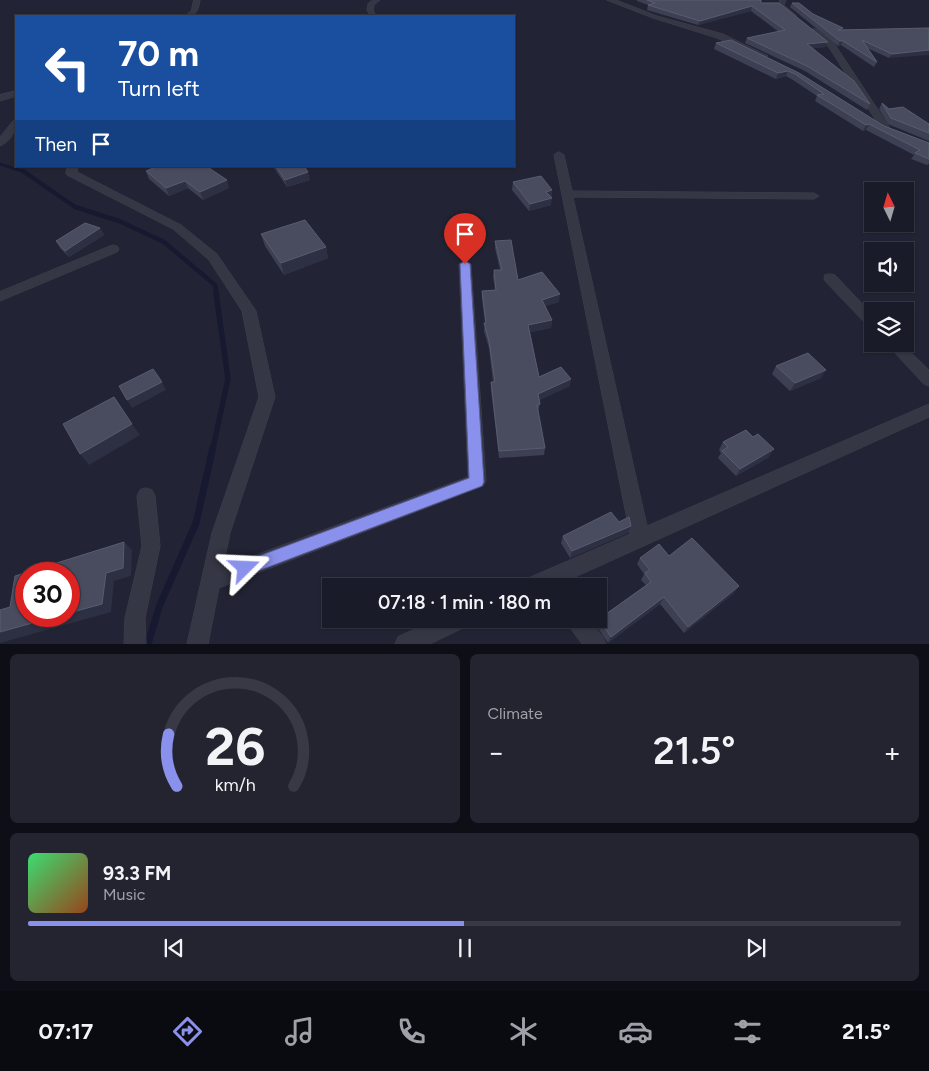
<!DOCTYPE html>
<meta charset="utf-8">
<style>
:root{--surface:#1a1b28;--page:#232430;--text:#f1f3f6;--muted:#9fa1a8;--line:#383945;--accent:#8a91ec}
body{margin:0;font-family:Figtree,sans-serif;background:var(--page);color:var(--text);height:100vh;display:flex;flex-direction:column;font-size:19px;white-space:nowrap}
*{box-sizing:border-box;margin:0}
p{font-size:16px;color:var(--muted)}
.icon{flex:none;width:28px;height:28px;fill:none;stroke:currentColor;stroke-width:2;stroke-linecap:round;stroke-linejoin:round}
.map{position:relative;height:644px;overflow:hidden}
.panel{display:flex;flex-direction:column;gap:10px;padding:10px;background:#0e0f16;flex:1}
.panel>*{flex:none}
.banner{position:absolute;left:15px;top:15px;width:500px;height:152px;border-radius:0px;box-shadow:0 1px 4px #0004,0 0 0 1px var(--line);background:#1a4fa0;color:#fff;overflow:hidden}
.needle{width:32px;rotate:355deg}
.controls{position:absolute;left:864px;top:182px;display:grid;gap:10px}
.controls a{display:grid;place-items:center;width:50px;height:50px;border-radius:0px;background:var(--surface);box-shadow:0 1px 4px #0004,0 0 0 1px var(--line);font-size:25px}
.speed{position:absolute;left:15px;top:562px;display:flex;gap:10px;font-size:25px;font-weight:700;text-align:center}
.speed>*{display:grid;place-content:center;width:65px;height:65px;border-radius:50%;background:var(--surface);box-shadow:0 1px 4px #0004,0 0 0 1px var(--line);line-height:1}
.speed .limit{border:8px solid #d22;background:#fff;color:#111}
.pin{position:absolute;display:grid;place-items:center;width:42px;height:42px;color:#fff;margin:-51px -21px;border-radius:50% 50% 50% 0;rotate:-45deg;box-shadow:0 0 5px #0007}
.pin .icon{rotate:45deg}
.me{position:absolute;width:55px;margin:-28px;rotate:69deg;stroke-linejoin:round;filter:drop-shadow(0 0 4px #0008)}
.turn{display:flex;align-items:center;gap:18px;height:105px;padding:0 20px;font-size:22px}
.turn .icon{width:65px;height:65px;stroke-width:2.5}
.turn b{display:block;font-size:35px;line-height:42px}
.then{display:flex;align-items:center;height:48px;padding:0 20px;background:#0003;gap:10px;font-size:19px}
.big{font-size:38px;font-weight:600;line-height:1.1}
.panel .card{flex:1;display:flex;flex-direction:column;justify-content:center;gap:8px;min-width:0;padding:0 18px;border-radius:8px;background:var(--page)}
.panel .dial{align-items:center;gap:0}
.dial svg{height:130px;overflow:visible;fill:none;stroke:var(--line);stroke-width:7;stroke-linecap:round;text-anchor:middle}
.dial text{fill:var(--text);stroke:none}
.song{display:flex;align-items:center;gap:15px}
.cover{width:60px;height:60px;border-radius:8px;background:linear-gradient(135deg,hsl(140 70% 55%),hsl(20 70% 35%))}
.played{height:5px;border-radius:2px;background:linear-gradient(90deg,var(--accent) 50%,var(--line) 50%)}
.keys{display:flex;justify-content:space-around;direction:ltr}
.heat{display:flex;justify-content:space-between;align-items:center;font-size:28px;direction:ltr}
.panel .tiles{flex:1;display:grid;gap:10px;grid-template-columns:1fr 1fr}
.card:last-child{grid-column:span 2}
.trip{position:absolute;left:322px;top:578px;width:285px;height:50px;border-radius:0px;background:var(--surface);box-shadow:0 1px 4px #0004,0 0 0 1px var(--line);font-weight:600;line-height:50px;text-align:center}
.dock{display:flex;height:80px;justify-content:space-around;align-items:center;background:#0a0b10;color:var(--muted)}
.dock .icon{width:35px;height:35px}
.dock .on{color:var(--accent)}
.dock b{font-size:22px;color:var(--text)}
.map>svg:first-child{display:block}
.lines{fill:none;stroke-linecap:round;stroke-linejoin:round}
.stream-far3{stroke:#171931;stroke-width:3}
.stream-far2{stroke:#171931;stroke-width:4.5}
.stream-far1{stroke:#171931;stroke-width:5.5}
.stream{stroke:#171931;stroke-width:7}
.minor-casing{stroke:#3e404f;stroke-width:1}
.minor{fill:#353745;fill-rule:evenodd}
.wall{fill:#3d4053}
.shaded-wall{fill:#2d2f42}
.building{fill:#494c5f;stroke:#595c6f}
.route{fill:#8a91ec;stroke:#5a5e99}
</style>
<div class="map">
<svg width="929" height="644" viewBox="0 0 929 644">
<rect width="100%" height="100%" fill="#222435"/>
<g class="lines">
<path class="stream-far3" d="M 0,164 L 25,172"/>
<path class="stream-far2" d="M 23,171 L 75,207 L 119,221 L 164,242 L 215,285 L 217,294"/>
<path class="stream-far1" d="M 213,448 L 228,379 L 216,293"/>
<path class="stream" d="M 148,644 L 159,607 L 196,523 L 213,447"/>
<g class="minor-casing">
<g id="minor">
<path d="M 194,0 L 200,0 C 198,11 197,16 185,16 L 191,11 Z"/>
<path d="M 373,0 L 380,0 L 374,5 L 373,10 L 376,16 L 370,16 L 367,10 L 368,4 Z"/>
<path d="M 607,0 L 616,0 L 657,16 L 723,34 L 768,56 L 761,58 L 717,38 L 653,18 Z"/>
<path d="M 780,0 L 786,0 L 784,5 L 796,15 L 796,17 L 792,17 L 779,6 Z"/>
<path d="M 810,29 L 816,29 L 834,43 L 890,128 L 888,130 L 882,130 L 828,46 L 810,33 Z"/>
<path d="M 16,91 L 16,96 L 0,101 L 0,95 Z"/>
<path d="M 16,120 C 17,130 10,142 0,146 L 0,137 L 13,121 Z"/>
<path d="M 559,152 L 564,155 L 572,191 L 814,193 L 819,196 L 814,199 L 573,197 L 647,526 L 929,404 L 929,417 L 555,586 L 523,586 L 526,579 L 630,534 L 554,155 Z"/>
<path d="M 68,166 L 78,166 L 77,172 L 181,225 L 217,254 L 256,311 L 275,397 L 230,533 L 223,567 L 468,477 L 459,264 L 465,260 L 471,264 L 486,481 L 483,486 L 219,588 L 208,644 L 187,644 L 212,533 L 259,397 L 242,311 L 209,260 L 173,229 L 67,175 L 66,173 Z"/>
<path d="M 113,245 L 117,246 L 119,249 L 117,252 L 0,301 L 0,292 Z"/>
<path d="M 830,274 L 835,275 L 872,314 L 872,327 L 867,325 L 825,281 L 824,278 L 825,275 Z"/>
<path d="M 887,344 L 902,344 L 929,370 L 929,386 L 924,384 Z"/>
<path d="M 146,488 L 152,490 L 155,496 L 160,546 L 145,618 L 146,644 L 124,644 L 125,618 L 142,546 L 137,496 L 140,490 Z"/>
<path d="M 437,619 L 470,619 L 467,626 L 430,644 L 395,644 L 398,637 Z"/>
<path d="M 566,619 L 589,619 L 603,637 L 606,644 L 582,644 L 569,626 Z"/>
</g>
</g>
<use href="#minor" class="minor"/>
</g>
<g class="wall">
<path d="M 637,0 L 761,0 L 761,3 L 828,42 L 826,47 L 813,48 L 870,104 L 867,110 L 805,71 L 745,43 L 747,38 L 779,32 L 751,11 L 698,25 L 647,10 L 648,5 L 637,1 Z"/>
<path d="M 792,3 L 842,30 L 929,28 L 889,58 L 867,48 L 877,62 L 874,67 L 841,45 L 838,46 L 790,7 Z"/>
<path d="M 716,43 L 799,73 L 884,126 L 929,143 L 929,164 L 927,165 L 911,159 L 914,155 L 866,130 L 863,131 L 815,101 L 817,96 L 793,80 L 786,76 L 776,79 L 714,49 Z"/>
<path d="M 882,103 L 889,109 L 929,124 L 929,141 L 888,124 L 879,109 Z"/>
<path d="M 273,166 L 304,166 L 310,180 L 287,187 Z"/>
<path d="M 146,171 L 229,188 L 203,200 L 188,188 L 169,196 L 149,179 Z"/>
<path d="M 513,182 L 552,190 L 551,205 L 529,211 L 512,190 Z"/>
<path d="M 100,228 L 104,235 L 69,257 L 60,248 L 56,241 Z"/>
<path d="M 261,234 L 326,247 L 328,258 L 284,275 L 265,246 Z"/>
<path d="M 495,241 L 518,280 L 559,302 L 545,306 L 552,320 L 551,328 L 530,332 L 539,377 L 570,386 L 539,400 L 540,404 L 538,411 L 545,448 L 544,455 L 499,458 L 491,389 L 491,382 L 493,382 L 489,348 L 484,331 L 485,323 L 482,298 L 482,291 L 495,290 L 493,277 L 494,270 L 500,270 L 495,248 Z"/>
<path d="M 776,366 L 821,378 L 790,391 L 772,374 Z"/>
<path d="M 723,442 L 769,457 L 736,476 L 718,458 L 721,453 L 719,450 Z"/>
<path d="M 619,522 L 631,526 L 628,533 L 570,558 L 561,543 L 563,536 Z"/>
<path d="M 669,556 L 734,593 L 684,633 L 660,604 L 608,643 L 596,625 L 599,619 L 646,585 L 641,580 L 644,574 L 637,564 L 640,558 Z"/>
</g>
<g class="shaded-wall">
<path d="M 752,6 L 751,11 L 698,25 L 700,21 Z"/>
<path d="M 840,41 L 843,41 L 841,45 L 838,46 Z"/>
<path d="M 828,42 L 826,47 L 805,49 L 807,44 Z"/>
<path d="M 929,50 L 929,55 L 889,58 L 892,54 Z"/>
<path d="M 788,71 L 786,76 L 776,79 L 778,73 Z"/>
<path d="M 869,124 L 866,130 L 863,131 L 866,125 Z"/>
<path d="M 308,172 L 310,180 L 287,187 L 285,180 Z"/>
<path d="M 227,180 L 229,188 L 203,200 L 200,192 Z"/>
<path d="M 185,181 L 188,188 L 169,196 L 166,188 Z"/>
<path d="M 552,190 L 551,205 L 529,211 L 530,204 L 546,192 Z"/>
<path d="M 100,228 L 104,235 L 69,257 L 65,251 Z"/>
<path d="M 326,247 L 328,258 L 284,275 L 281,263 Z"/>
<path d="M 560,294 L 559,302 L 541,307 L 542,300 Z"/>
<path d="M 552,320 L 551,328 L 527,333 L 528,325 Z"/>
<path d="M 826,370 L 821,378 L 790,391 L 795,383 Z"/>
<path d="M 571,379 L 570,386 L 537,401 L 538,394 Z"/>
<path d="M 162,382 L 166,390 L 132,408 L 127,400 Z"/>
<path d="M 132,424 L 140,435 L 89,465 L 80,454 Z"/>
<path d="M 774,449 L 769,457 L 736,476 L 740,469 Z"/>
<path d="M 631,526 L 628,533 L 570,558 L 572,551 Z"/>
<path d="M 124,542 L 132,550 L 131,576 L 114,581 L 111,612 L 0,643 L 0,632 L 58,616 L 69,616 L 69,613 Z"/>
<path d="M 739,586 L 734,593 L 684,633 L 688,627 Z"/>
<path d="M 664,597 L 660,604 L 608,643 L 611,637 Z"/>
</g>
<g class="building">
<path d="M 647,0 L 761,0 L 761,3 L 779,3 L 828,42 L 807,44 L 854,81 L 870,104 L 807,66 L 747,38 L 785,30 L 752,6 L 700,21 L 648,5 L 655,3 Z"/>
<path d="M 792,3 L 799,3 L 813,14 L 843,28 L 838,30 L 929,28 L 929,50 L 892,54 L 862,40 L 877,62 L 843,41 L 840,41 Z"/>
<path d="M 731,40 L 799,73 L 884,126 L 929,143 L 929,159 L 915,153 L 920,150 L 869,124 L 866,125 L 817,95 L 824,94 L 795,74 L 788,71 L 778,73 L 716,43 Z"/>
<path d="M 882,103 L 889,109 L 903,107 L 929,124 L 929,133 L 891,118 Z"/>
<path d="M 158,166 L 206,166 L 227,180 L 200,192 L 185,181 L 166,188 L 146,171 Z"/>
<path d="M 276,166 L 304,166 L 308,172 L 285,180 Z"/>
<path d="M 541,176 L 552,190 L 546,192 L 552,198 L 530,204 L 513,182 Z"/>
<path d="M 305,220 L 326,247 L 281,263 L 261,234 Z"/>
<path d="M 85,223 L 100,228 L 65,251 L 56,241 Z"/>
<path d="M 511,240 L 518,280 L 542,272 L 560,294 L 542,300 L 552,320 L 528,325 L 539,377 L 561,367 L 571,379 L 538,394 L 540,404 L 537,405 L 545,448 L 499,451 L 491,382 L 495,382 L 489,341 L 484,323 L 486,323 L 482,291 L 496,290 L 494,270 L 502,270 L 495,241 Z"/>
<path d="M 808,353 L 826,370 L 795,383 L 776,366 Z"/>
<path d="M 153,369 L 162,382 L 127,400 L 119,386 Z"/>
<path d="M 114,397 L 132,424 L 80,454 L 63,424 Z"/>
<path d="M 746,430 L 753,437 L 758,434 L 774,449 L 740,469 L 722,451 L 728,447 L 723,442 Z"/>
<path d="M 611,512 L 619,522 L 629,517 L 631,526 L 572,551 L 563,536 Z"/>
<path d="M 692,538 L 739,586 L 688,627 L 664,597 L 611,637 L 599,619 L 651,582 L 645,573 L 650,570 L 640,558 L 659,544 L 669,556 Z"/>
<path d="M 124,542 L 123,568 L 106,573 L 102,604 L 69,613 L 69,574 L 26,574 L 26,616 L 58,616 L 0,632 L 0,610 L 10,607 L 15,576 Z"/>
</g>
<path class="route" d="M 465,261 L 470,264 L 484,482 L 482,486 L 245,576 L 240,574 L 237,568 L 240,563 L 469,478 L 460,264 Z"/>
</svg>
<div class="controls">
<a><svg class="needle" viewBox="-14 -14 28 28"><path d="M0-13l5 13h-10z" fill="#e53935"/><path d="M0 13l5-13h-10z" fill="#9fa1a8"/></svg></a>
<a><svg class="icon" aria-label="sound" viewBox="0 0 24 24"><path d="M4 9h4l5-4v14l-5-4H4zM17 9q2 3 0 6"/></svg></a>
<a><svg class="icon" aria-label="layers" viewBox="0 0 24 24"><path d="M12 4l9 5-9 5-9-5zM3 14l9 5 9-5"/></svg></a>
</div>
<div class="speed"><div class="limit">30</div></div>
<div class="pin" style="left:465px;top:264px;background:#d93025"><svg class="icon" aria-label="arrive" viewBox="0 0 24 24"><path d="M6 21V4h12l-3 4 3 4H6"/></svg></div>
<svg class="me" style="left:245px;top:568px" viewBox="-20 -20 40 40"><path d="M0-17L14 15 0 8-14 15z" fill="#8a91ec" stroke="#fff" stroke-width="4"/></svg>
<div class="trip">07:18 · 1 min · 180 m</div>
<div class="banner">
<div class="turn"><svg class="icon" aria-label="left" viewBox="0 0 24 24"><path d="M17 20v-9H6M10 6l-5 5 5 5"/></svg><div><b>70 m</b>Turn left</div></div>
<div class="then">Then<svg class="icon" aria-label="arrive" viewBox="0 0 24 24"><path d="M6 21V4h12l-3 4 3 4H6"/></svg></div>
</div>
</div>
<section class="panel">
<div class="tiles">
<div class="card dial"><svg viewBox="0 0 100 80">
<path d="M14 69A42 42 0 1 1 86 69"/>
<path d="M14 69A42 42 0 0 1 9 37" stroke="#8a91ec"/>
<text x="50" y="56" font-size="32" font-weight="700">26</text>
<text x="50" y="72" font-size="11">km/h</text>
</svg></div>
<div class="card"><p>Climate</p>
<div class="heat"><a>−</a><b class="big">21.5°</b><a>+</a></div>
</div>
<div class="card">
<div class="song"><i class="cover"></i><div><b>93.3 FM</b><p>Music</p></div></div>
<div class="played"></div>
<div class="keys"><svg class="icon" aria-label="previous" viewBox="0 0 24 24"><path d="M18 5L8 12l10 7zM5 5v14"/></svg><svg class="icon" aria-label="pause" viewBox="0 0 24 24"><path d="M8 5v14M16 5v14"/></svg><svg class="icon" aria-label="next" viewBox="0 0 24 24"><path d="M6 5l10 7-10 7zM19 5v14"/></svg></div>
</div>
</div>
</section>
<nav class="dock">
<b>07:17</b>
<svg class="icon on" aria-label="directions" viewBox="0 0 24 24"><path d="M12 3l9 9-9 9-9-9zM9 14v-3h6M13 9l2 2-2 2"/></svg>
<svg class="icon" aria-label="music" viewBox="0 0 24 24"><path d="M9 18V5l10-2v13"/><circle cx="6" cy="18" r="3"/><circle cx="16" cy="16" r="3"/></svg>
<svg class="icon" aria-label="phone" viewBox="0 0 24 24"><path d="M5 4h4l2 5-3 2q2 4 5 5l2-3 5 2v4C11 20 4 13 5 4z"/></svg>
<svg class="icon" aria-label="climate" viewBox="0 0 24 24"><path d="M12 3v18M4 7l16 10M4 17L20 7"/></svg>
<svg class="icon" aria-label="car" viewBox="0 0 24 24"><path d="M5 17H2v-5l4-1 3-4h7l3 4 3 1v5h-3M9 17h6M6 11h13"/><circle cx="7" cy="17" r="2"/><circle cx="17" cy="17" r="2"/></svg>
<svg class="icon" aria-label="filters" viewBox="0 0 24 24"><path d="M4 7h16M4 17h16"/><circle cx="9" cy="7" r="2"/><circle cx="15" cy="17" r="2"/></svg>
<b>21.5°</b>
</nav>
